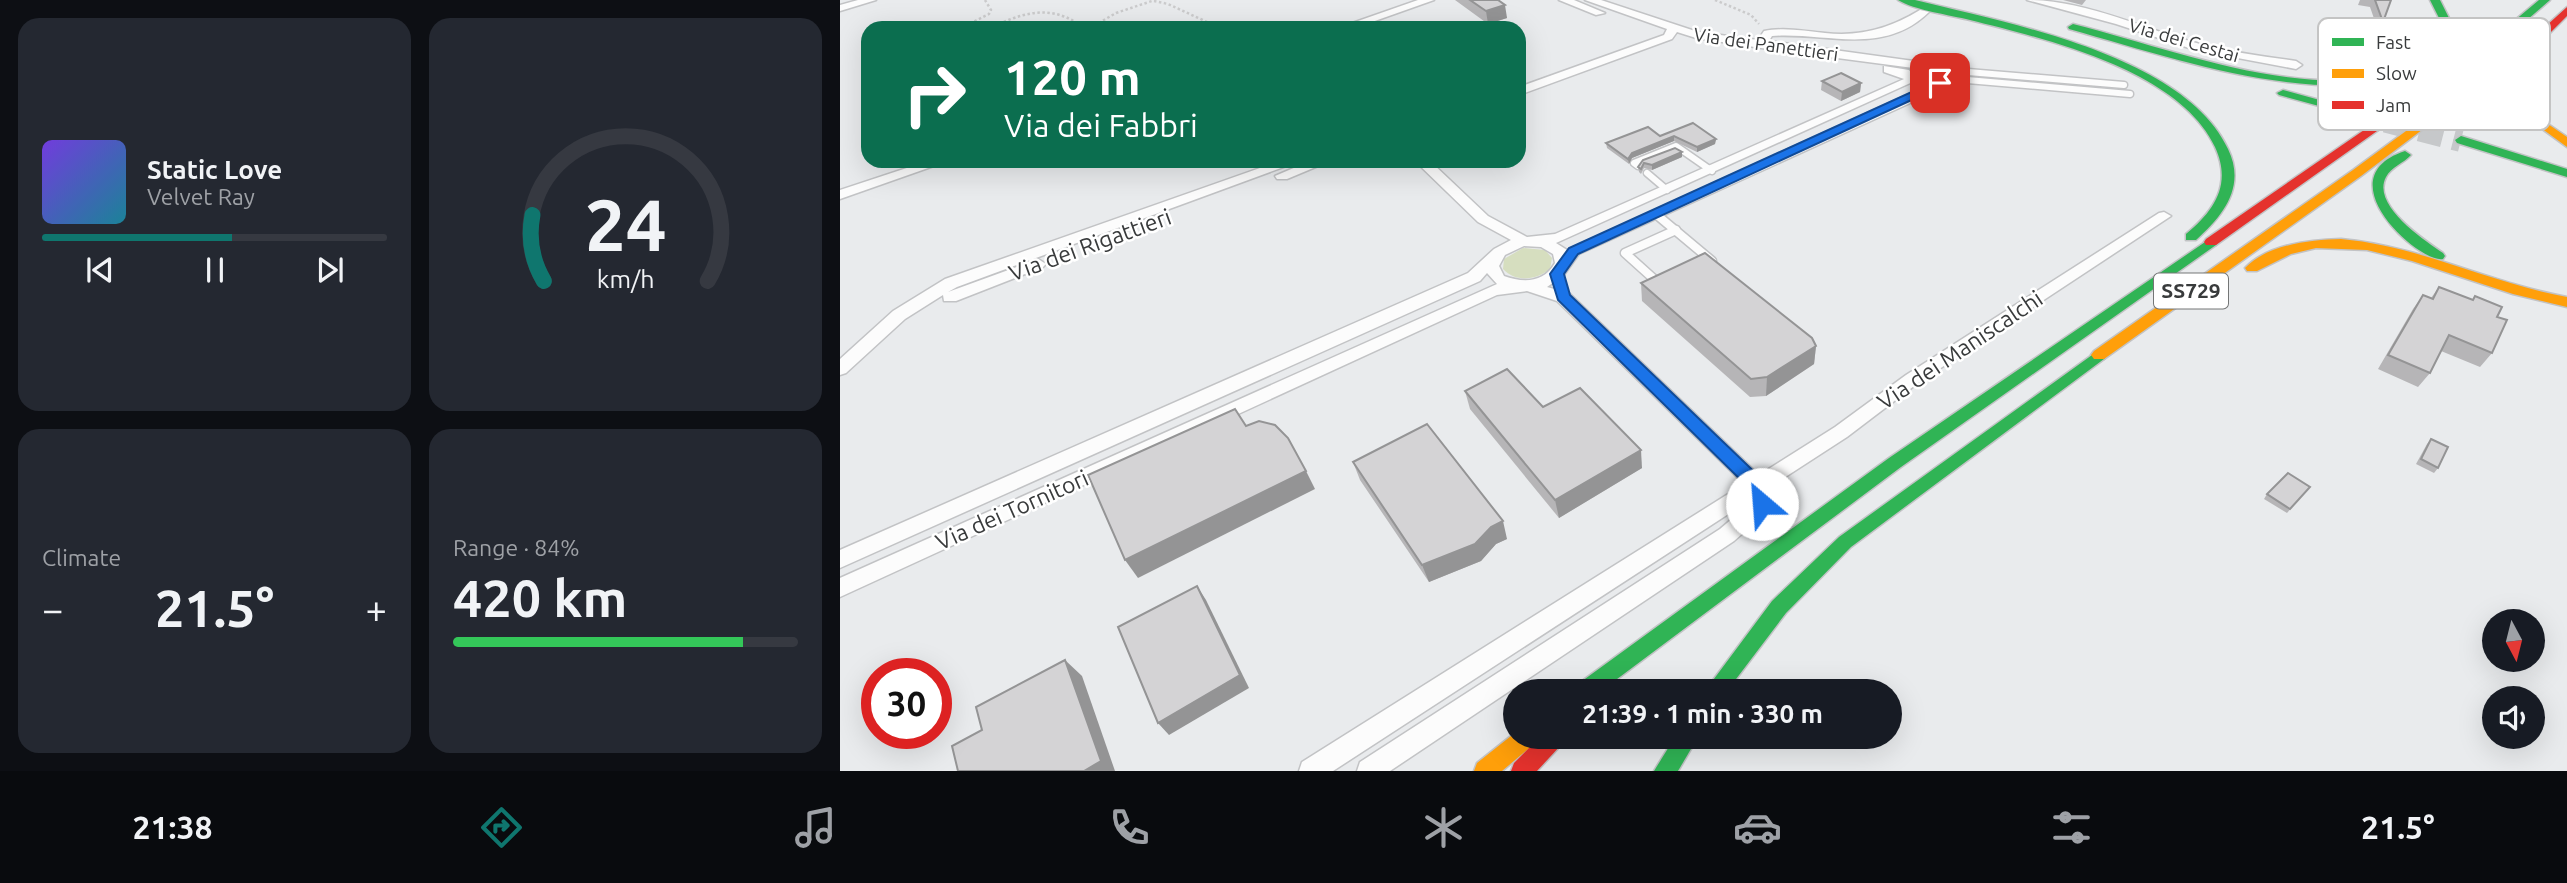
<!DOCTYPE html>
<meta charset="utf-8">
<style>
:root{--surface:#171b24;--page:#242831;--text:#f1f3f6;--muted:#9ea1a6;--line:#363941;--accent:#0f766e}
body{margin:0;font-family:Ubuntu,sans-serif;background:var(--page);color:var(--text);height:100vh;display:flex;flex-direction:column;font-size:26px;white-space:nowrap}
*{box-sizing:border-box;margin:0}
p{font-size:23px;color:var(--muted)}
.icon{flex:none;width:38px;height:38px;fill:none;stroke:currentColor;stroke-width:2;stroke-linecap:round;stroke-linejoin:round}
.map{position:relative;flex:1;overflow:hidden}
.sheet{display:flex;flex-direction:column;gap:18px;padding:18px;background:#0d0f14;width:840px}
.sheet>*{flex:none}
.top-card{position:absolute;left:21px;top:21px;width:665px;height:147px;border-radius:21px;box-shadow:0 7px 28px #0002;background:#0b6e4f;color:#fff;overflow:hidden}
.needle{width:46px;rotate:173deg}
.controls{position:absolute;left:1642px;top:609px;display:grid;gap:14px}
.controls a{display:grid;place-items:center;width:63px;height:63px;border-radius:50%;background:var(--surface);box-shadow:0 7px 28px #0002;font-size:35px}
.speed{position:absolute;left:21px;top:658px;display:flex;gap:14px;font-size:35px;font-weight:700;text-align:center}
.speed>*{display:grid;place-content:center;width:91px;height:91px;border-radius:50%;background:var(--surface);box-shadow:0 7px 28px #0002;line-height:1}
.speed .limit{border:10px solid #d22;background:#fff;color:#111}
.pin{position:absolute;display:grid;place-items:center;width:60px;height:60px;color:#fff;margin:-30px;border-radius:14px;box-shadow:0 4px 10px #0006}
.me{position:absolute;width:77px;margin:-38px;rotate:333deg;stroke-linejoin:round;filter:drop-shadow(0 0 5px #0008)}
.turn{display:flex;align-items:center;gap:24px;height:147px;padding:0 28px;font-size:32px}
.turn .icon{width:91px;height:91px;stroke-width:2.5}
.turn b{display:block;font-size:49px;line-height:60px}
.big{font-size:52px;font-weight:700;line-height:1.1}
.sheet .widget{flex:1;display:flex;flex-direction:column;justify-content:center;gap:10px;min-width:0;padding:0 24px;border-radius:21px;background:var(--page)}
.sheet .dial{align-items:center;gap:0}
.dial svg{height:182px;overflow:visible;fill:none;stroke:var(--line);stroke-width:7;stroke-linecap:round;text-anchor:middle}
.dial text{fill:var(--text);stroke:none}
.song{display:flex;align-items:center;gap:21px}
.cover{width:84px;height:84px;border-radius:10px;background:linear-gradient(135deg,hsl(260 70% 55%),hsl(190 70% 35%))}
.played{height:7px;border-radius:4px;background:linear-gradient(90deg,var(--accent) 55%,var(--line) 55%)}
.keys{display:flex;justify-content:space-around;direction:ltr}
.heat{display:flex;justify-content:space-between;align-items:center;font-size:38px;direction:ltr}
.charge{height:10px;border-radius:5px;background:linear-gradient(90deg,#34c759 84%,var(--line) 0)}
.sheet .tiles{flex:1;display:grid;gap:18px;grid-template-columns:repeat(2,1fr)}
.trip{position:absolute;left:663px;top:679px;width:399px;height:70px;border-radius:35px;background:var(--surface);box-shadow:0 7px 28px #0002;font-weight:700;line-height:70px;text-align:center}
.menu{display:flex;height:112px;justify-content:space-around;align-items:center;background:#090b0e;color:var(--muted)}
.menu .icon{width:49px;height:49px}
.menu .selected{color:var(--accent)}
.menu b{font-size:32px;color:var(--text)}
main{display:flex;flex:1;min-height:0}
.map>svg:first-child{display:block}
.green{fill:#d6debf}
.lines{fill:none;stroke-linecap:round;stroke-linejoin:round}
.secondary-tunnel{stroke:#c6c8ca;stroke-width:18;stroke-dasharray:18 10;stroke-linecap:butt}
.highway-tunnel{stroke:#c6c8ca;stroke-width:24;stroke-dasharray:24 11;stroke-linecap:butt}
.lane-far1-casing{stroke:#c2c3c5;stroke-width:9}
.lane-casing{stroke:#c2c3c5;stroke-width:11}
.street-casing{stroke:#c2c3c5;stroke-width:3}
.fast-casing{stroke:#c2c3c5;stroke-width:3}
.slow-casing{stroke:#c2c3c5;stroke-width:3}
.jam-casing{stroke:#c2c3c5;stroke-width:3}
.path{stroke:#cbcbcc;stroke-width:2.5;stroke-dasharray:2.5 2.5;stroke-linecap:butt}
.lane-far1{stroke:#fcfcfc;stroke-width:6}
.lane{stroke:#fcfcfc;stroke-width:8}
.street{fill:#fcfcfc;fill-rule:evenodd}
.fast{fill:#30b455;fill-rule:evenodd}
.slow{fill:#ff9f0a;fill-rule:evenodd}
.jam{fill:#e5322d;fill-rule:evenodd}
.fast-bridge-casing{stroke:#c2c3c5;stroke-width:14;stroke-linecap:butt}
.fast-bridge{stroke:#30b455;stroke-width:11}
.wall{fill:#b6b5b7}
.shaded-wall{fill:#949495}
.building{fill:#d4d3d5;stroke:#949495;stroke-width:2}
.route{fill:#1a73e8;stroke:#114b97;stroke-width:2}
.labels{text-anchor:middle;stroke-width:5;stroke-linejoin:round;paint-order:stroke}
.far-street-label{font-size:19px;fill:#393b3c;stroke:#fff}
.shield{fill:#fff;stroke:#747676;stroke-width:2}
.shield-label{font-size:21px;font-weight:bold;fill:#393b3c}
.street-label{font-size:23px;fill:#393b3c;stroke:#fff}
.key{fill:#fff;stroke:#c4c4c4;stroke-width:2}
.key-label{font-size:19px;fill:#393b3c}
</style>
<main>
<section class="sheet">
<div class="tiles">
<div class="widget">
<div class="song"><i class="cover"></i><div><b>Static Love</b><p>Velvet Ray</p></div></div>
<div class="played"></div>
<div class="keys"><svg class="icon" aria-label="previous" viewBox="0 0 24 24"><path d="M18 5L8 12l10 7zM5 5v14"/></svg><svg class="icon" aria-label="pause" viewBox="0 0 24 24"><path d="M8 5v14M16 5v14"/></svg><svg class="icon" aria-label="next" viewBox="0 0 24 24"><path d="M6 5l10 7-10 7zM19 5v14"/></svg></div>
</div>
<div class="widget dial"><svg viewBox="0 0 100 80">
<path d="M14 69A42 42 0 1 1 86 69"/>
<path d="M14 69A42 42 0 0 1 9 40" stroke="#0f766e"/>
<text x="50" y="56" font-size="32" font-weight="700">24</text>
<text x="50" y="72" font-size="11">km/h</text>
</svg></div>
<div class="widget"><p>Climate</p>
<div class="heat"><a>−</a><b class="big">21.5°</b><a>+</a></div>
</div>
<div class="widget"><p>Range · 84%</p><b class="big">420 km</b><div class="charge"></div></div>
</div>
</section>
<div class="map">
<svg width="1727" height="771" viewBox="0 0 1727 771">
<rect width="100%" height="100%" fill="#e9ebed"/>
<path class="green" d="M 683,248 L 705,250 L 712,258 L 710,269 C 696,280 676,283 663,269 L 664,259 Z"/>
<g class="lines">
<path class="secondary-tunnel" d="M 1612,34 L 1683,110"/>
<path class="highway-tunnel" d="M 1512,112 L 1621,140"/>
<g class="lane-far1-casing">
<g id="lane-far1">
<path d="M 1092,69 L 1284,85"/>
<path d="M 1069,75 L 1290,94"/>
<path d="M 798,166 L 794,163 L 836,146 L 872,171"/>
<path d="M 807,173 L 827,190"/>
</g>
</g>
<g class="lane-casing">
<g id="lane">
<path d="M 817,215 L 872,261"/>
<path d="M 815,280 L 785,253 L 836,230"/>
</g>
</g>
<g class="street-casing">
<g id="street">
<path d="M 18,0 L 36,0 L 0,11 L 0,5 Z"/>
<path d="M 578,0 L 594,0 L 515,28 L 498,28 Z"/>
<path d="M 719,0 L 734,0 L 765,13 L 756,15 Z"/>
<path d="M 745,0 L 761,0 L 858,32 L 918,40 L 924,31 C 944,27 965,31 985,33 C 1021,37 1050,28 1080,10 L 1089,12 C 1043,57 986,32 932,36 L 929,41 L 1088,63 L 1103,71 L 1107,80 L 1090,94 L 739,254 L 724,275 L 707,287 L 729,293 L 919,475 L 995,427 L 1066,375 L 1319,213 L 1324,212 L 1331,216 L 1078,383 L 1007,437 L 930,487 L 933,493 L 929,510 L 894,541 L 550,771 L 517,771 L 520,762 L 880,529 L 913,501 L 913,498 L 493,771 L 459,771 L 462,762 L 904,484 L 717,301 L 687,291 L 657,295 L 0,597 L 0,578 L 657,284 L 647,273 L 640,281 L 0,568 L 0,550 L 628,273 L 654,249 L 671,240 L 638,222 L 575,161 L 590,161 L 648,216 L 687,237 L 715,234 L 1064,79 L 1044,72 L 1044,66 L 1069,70 L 1077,80 L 716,243 L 727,250 L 1082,88 L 1095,79 L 1081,69 L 921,48 L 856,38 L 837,32 L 832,39 L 679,95 L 679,87 L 824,35 L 827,29 ZM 684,246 L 701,247 L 713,254 L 715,263 C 704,283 683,283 664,276 L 659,266 L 665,255 Z"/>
<path d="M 1187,0 C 1246,0 1303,29 1360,44 C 1391,53 1424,56 1456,61 L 1462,65 L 1456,69 L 1355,50 L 1276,24 Z"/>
<path d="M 88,161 L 108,161 L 0,199 L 0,190 Z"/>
<path d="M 440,161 L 460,161 L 117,287 L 108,292 L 193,261 L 198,259 L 206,264 L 203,267 L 116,301 L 104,301 L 103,295 L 65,319 L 6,373 L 0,375 L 0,359 L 53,311 L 105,279 Z"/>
<path d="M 470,161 L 490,161 L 447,179 L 437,179 L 435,176 Z"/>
</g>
</g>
<g class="fast-casing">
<g id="fast">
<path d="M 1058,0 L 1075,0 C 1167,23 1344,55 1388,149 C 1406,186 1384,215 1356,240 L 1346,240 L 1346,234 C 1375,210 1392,184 1375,147 C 1339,70 1206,39 1130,20 C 1110,15 1074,10 1058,0 Z"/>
<path d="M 1590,0 L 1600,0 L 1617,34 L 1616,36 L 1608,36 Z"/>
<path d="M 1699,0 L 1710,0 L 1651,51 L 1643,51 L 1643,47 Z"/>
<path d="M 1233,24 C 1327,48 1434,90 1532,79 C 1561,76 1582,66 1609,58 L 1614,61 C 1600,72 1577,78 1560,81 C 1448,99 1336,59 1229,29 L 1228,27 Z"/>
<path d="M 1443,90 L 1516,110 L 1518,112 L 1512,115 L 1439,95 L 1437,93 Z"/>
<path d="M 1621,136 L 1727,169 L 1727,177 L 1617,143 L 1615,140 Z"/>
<path d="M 1565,151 L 1571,155 C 1564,163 1551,167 1546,177 C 1531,205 1584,240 1603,253 L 1605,256 L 1603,259 C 1580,264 1483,178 1565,151 Z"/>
<path d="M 1371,238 L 1376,239 L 1378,242 L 1376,245 L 1061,467 L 761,691 L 735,691 L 738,684 L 1049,458 Z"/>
<path d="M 1259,350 L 1267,355 L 1264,359 L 1011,547 L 946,613 L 887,691 L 865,691 L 932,601 L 999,537 Z"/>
<path d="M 835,737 L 858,737 L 838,771 L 814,771 Z"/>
</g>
</g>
<g class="slow-casing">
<g id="slow">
<path d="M 1630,84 L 1640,86 L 1521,176 L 1264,359 L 1254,359 L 1251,355 L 1254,351 L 1513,170 Z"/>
<path d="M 1683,107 L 1727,137 L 1727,147 L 1679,112 L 1679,108 Z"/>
<path d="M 1501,239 C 1580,246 1650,283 1727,297 L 1727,307 L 1673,294 L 1572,261 L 1527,250 L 1476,248 L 1451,254 L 1417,271 L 1407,271 L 1405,268 C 1428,244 1470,240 1501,239 Z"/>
<path d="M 676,732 L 676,737 L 697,737 L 694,744 L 662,771 L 634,771 L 637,763 Z"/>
</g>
</g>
<g class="jam-casing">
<g id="jam">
<path d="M 1727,7 L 1727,16 L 1704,39 L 1662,70 L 1654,70 L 1654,66 L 1696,35 Z"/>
<path d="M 1617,66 L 1626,68 L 1376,245 L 1366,245 L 1364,242 L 1366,239 Z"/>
<path d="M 700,737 L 725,737 L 722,744 L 697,771 L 671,771 L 674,763 Z"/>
</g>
</g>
<g class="path">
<path d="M 875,0 L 911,15 L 919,24"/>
<path d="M 314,1 L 328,4 L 380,28"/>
<path d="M 121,28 L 149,14 L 151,10 L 145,0"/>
<path d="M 150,28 C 180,14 207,4 237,23 L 233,28"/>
<path d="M 181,28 L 192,24 L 206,28"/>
<path d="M 250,28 L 276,13 L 315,0"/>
<path d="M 1484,62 C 1495,60 1500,53 1510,49 C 1526,43 1546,53 1560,60"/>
</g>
<use href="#lane-far1" class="lane-far1"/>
<use href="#lane" class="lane"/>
<use href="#street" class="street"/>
<use href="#fast" class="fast"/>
<use href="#slow" class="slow"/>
<use href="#jam" class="jam"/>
<g class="fast-bridge-casing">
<g id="fast-bridge">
<path d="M 1609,61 L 1638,41"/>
<path d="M 1634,86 L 1658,68"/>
</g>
</g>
<use href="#fast-bridge" class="fast-bridge"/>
</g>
<g class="wall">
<path d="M 615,0 L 658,0 L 667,18 L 648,24 Z"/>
<path d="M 1223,0 L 1246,0 L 1242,5 Z"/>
<path d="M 1520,0 L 1551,0 L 1538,30 L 1530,7 L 1518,5 Z"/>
<path d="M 982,81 L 1021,83 L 1020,92 L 1001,101 L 981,90 Z"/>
<path d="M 853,123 L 876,139 L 875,144 L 857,152 L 834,141 L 792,158 L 789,164 L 767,148 L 766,143 L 820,136 Z"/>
<path d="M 842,152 L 842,157 L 812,170 L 804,168 L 801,174 L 799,172 L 798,167 L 803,160 Z"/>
<path d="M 801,283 L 976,346 L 974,364 L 926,396 L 910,397 L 802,301 Z"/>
<path d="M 1599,287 L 1633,300 L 1635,296 L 1657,317 L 1652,353 L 1640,367 L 1601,351 L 1590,373 L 1578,387 L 1538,369 L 1573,309 L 1583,295 L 1591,298 Z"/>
<path d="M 625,391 L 703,407 L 802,468 L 719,518 L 630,409 Z"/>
<path d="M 1591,439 L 1598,468 L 1594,473 L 1576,464 L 1587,444 Z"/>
<path d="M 513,462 L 667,539 L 656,544 L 641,561 L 589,582 L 520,480 Z"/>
<path d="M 1470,487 L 1447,513 L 1424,499 L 1427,494 Z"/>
</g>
<g class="shaded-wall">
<path d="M 665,5 L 667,18 L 648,24 L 646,11 Z"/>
<path d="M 1021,83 L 1020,92 L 1001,101 L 1002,92 Z"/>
<path d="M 834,136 L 834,141 L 792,158 L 789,164 L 788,159 L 792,153 Z"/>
<path d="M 876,139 L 875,144 L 857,152 L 857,147 Z"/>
<path d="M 842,152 L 842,157 L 812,170 L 812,165 Z"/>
<path d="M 334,161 L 352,161 L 336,166 Z"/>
<path d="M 976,346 L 974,364 L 926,396 L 927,377 Z"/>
<path d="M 801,450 L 802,468 L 719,518 L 715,500 Z"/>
<path d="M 466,471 L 475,489 L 298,578 L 285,560 Z"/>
<path d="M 663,521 L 667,539 L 656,544 L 641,561 L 589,582 L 582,565 Z"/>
<path d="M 357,586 L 366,600 L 409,688 L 329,735 L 318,723 Z"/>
<path d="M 225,660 L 242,676 L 275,771 L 244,771 Z"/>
</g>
<g class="building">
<path d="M 630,0 L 658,0 L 665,5 L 646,11 Z"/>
<path d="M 1535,0 L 1551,0 L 1543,22 Z"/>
<path d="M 1001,73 L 1021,83 L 1002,92 L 982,81 Z"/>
<path d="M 853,123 L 876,139 L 857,147 L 834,136 L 792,153 L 788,159 L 766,143 L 808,127 L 820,136 Z"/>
<path d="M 835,148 L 842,152 L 812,165 L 804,163 L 801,169 L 798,167 L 803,160 Z"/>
<path d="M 865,253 L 972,338 L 976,346 L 927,377 L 911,379 L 801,283 Z"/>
<path d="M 1599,287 L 1633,300 L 1635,296 L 1662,307 L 1657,317 L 1667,320 L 1652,353 L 1609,335 L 1590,373 L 1548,355 L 1583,295 L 1593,299 Z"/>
<path d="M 667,369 L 703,407 L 740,388 L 801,450 L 715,500 L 625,391 Z"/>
<path d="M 395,409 L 406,426 L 419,421 L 435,425 L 448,438 L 466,471 L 285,560 L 248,475 Z"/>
<path d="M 587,424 L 663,521 L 651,527 L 635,544 L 582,565 L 513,462 Z"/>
<path d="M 1591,439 L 1608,447 L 1598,468 L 1581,459 Z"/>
<path d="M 1448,473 L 1470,487 L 1450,509 L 1427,494 Z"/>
<path d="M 357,586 L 400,675 L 318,723 L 278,627 Z"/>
<path d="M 225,660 L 261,761 L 244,771 L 118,771 L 112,746 L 142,730 L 136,707 Z"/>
</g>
<path class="route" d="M 1100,79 L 1104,80 L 1104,85 L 738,254 L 724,274 L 730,295 L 926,483 C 932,492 934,499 929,509 L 922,511 L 916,509 L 914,493 L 718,300 L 710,274 L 729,248 Z"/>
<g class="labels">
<g class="far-street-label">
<text transform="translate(1344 40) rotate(16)" y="7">Via dei Cestai</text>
<text transform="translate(926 44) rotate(8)" y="7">Via dei Panettieri</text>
</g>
<rect class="shield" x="1314" y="273.5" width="74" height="35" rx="5"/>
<g class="shield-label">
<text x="1351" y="298">SS729</text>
</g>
<g class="street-label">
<text transform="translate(250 245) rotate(-20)" y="8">Via dei Rigattieri</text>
<text transform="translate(1120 350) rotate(-34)" y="8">Via dei Maniscalchi</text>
<text transform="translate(172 510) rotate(-24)" y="8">Via dei Tornitori</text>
</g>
</g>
<rect x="1478" y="18" width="232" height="112" rx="10" class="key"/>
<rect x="1492" y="38" width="32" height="8" fill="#30b455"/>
<rect x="1492" y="69" width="32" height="9" fill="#ff9f0a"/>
<rect x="1492" y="101" width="32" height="8" fill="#e5322d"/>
<g class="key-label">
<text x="1536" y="49">Fast</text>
<text x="1536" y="80">Slow</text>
<text x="1536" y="112">Jam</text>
</g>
</svg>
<div class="controls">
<a><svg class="needle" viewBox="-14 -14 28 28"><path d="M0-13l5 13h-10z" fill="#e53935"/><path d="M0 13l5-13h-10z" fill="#9ea1a6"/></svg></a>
<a><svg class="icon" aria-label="sound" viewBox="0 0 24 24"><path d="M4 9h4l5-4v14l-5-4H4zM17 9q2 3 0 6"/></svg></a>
</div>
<div class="speed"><div class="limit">30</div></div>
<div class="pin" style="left:1100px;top:83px;background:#d93025"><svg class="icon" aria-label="arrive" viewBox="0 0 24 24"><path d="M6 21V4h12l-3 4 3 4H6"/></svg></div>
<svg class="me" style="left:922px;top:504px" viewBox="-20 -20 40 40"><circle r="19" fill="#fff"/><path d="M0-13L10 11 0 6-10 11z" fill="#1a73e8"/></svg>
<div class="trip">21:39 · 1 min · 330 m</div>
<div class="top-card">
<div class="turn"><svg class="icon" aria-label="right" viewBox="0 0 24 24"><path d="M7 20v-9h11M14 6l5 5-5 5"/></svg><div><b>120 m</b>Via dei Fabbri</div></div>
</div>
</div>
</main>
<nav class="menu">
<b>21:38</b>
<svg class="icon selected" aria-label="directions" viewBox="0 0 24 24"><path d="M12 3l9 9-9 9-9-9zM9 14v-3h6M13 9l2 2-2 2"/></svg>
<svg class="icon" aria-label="music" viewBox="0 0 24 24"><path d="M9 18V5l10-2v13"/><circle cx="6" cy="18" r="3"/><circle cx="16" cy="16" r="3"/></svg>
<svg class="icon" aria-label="phone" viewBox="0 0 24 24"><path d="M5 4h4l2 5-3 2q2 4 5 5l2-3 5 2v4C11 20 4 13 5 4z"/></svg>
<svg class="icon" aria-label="climate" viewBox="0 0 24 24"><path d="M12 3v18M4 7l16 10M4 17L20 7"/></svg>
<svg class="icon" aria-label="car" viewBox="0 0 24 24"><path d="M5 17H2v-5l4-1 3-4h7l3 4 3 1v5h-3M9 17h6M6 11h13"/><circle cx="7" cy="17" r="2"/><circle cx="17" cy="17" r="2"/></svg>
<svg class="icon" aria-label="filters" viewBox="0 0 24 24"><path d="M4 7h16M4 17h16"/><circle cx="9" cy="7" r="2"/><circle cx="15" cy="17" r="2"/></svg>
<b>21.5°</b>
</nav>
